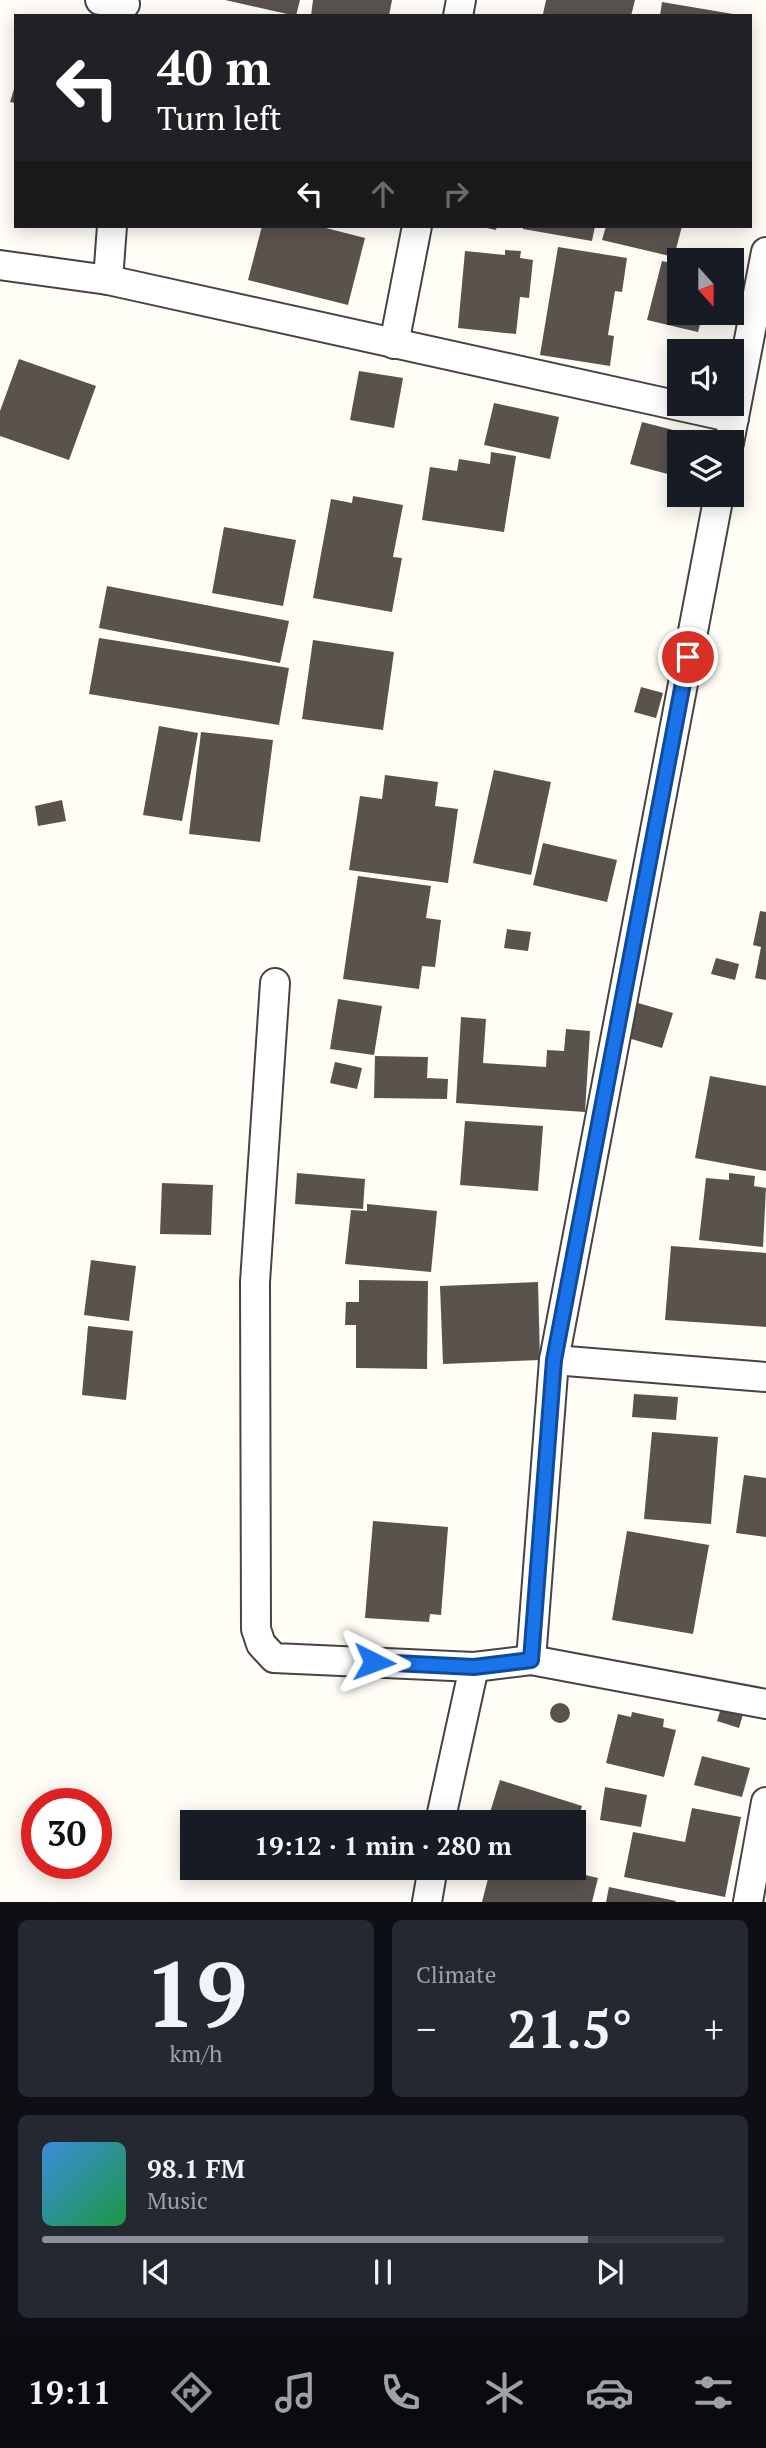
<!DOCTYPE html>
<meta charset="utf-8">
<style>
:root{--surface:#171b24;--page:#242831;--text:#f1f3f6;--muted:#9ea1a6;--line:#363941;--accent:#8c9099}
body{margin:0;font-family:"PT Serif",serif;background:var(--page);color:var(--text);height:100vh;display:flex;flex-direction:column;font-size:26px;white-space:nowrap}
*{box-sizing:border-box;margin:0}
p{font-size:23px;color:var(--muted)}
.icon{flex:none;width:38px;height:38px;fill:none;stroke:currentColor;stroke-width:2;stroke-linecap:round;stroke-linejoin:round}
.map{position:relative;height:1902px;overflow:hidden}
.drawer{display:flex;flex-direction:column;gap:18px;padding:18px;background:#0d0f14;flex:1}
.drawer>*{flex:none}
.guide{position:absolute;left:14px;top:14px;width:738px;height:214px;border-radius:0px;box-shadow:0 4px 18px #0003;background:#202124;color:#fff;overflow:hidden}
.needle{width:46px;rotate:159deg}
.tools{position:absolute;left:667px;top:248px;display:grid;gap:14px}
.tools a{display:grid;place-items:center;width:77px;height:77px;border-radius:0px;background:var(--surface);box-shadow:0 4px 18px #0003;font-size:35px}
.speed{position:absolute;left:21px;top:1788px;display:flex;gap:14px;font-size:35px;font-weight:700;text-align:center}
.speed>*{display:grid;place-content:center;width:91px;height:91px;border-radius:50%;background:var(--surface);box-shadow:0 4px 18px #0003;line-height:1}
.speed .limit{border:10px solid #d22;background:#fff;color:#111}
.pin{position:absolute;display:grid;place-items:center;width:60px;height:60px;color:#fff;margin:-30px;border:4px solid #fff;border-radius:50%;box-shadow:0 2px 7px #0007}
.me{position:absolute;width:77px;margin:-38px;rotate:93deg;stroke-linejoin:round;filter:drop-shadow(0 0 5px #0008)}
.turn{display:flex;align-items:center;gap:24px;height:147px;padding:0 28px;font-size:32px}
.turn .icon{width:91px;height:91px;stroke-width:2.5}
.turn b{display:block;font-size:49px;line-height:60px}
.lanes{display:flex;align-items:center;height:66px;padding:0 28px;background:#0003;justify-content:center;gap:35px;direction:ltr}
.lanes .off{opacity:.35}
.big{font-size:52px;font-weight:700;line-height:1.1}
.drawer .card{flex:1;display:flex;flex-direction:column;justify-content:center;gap:10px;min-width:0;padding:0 24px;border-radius:10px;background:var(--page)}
.drawer .dial{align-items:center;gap:0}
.dial b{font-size:91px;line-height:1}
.song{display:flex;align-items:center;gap:21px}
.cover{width:84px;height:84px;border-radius:10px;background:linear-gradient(135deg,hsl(210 70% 55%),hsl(140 70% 35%))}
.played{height:7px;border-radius:4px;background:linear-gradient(90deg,var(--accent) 80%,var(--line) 80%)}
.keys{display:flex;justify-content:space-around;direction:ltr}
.heat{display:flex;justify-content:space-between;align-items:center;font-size:38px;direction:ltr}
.drawer .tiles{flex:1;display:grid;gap:18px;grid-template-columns:1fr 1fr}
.card:last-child{grid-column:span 2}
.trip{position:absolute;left:180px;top:1810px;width:406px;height:70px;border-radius:0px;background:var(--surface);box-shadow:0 4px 18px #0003;font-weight:700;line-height:70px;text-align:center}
.dock{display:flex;height:112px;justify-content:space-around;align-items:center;background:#090b0e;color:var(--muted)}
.dock .icon{width:49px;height:49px}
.dock .selected{color:var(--accent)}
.dock b{font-size:32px;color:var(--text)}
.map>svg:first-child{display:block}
.building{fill:#5a524d}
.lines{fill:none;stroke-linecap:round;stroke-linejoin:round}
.street-casing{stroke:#444;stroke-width:32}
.street{stroke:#fff;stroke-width:28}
.route-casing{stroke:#114b97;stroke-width:18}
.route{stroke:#1a73e8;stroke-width:12}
</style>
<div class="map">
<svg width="766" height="1902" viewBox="0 0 766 1902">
<rect width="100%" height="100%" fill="#fffdf5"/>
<g class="building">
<path d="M 225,0 L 300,0 L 296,16 Z"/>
<path d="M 313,0 L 392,0 L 389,16 L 311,16 Z"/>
<path d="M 546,0 L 635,0 L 631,16 L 549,16 L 543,14 Z"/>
<path d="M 662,2 L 733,14 L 733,16 L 660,16 Z"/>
<path d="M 15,86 L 16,86 L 16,103 L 10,102 Z"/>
<path d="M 262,226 L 318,226 L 365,238 L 348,305 L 248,280 Z"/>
<path d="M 478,226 L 497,226 L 496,230 Z"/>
<path d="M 523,226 L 595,226 L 592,241 L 523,229 Z"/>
<path d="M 606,226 L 682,226 L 674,257 L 602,240 Z"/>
<path d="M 558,247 L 627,258 L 622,292 L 615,291 L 608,335 L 614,336 L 610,366 L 540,355 Z"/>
<path d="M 505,250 L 521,251 L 520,258 L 533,260 L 529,298 L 520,297 L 516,334 L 458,328 L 465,251 L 505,255 Z"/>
<path d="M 662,261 L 679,265 L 679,313 L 703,313 L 698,332 L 647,320 Z"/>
<path d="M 19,359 L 96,386 L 69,460 L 0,436 L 0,411 Z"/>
<path d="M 359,371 L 403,378 L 394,428 L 350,420 Z"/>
<path d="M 494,403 L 559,417 L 550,459 L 484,445 Z"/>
<path d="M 642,422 L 697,436 L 695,443 L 679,443 L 679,477 L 630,464 Z"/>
<path d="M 491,452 L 516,456 L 504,532 L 422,520 L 430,467 L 457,471 L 459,459 L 490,464 Z"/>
<path d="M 353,496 L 403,505 L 393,557 L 402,558 L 392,612 L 313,598 L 331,499 L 352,503 Z"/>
<path d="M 224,527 L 296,540 L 283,606 L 212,593 Z"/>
<path d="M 107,586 L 289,621 L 280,663 L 99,628 Z"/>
<path d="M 99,638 L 289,668 L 279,725 L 89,694 Z"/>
<path d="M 313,640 L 394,652 L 383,730 L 302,719 Z"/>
<path d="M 641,687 L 663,693 L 656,718 L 634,712 Z"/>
<path d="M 159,726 L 198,733 L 182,821 L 143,815 Z"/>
<path d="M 201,732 L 273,740 L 260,842 L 189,834 Z"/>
<path d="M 494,770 L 551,782 L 531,875 L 473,863 Z"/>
<path d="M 385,775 L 438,782 L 435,806 L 458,809 L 448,883 L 349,870 L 360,796 L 382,799 Z"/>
<path d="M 62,800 L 66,821 L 38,826 L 35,806 Z"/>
<path d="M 543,843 L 617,860 L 607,902 L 533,885 Z"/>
<path d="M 358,876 L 431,886 L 426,918 L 441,920 L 435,967 L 422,966 L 419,989 L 343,979 Z"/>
<path d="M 760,911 L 766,912 L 766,980 L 755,978 L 761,947 L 753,945 Z"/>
<path d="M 507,929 L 531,932 L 528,951 L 504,948 Z"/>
<path d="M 716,958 L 739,964 L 735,980 L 711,974 Z"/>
<path d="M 338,999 L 382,1006 L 374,1055 L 330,1049 Z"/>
<path d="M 638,1003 L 673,1013 L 662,1048 L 628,1038 Z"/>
<path d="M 461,1017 L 486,1019 L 483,1063 L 546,1067 L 547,1050 L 564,1051 L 566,1029 L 590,1031 L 585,1112 L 456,1103 Z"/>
<path d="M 375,1056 L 428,1057 L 427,1078 L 448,1079 L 447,1099 L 374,1098 Z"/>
<path d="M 335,1062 L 362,1068 L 357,1089 L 330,1083 Z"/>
<path d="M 710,1076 L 766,1086 L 766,1171 L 695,1158 Z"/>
<path d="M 465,1121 L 543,1126 L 538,1191 L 460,1185 Z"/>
<path d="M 297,1173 L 365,1179 L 363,1209 L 295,1204 Z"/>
<path d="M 729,1173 L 755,1176 L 754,1186 L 766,1188 L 763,1247 L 699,1240 L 706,1178 L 729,1180 Z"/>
<path d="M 162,1183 L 213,1185 L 211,1235 L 160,1234 Z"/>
<path d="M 367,1204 L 437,1211 L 431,1272 L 345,1264 L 351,1210 L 367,1211 Z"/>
<path d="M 671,1246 L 766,1253 L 766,1327 L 665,1320 Z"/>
<path d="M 91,1260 L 136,1266 L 129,1321 L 84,1315 Z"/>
<path d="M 359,1280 L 428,1281 L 427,1369 L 356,1368 L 356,1325 L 345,1325 L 346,1302 L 359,1302 Z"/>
<path d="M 538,1282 L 540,1360 L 443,1364 L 440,1286 Z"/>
<path d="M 88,1326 L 133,1331 L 126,1400 L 82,1395 Z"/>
<path d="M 634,1394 L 678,1397 L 676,1420 L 632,1417 Z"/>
<path d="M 652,1432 L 718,1437 L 711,1524 L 644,1519 Z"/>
<path d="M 744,1475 L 766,1478 L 766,1537 L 736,1533 Z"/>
<path d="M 373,1521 L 448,1527 L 441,1615 L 430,1614 L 429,1622 L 365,1618 Z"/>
<path d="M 627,1531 L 709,1545 L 693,1634 L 612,1620 Z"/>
<circle cx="560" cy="1713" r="10"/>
<path d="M 722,1705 L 744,1711 L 739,1728 L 717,1721 Z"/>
<path d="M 632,1712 L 664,1719 L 663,1727 L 676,1730 L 664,1777 L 606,1763 L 618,1714 L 631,1717 Z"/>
<path d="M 702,1756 L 750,1768 L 742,1797 L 694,1785 Z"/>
<path d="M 500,1780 L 582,1806 L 575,1830 L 574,1822 L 487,1822 Z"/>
<path d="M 605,1787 L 647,1795 L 641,1827 L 600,1820 Z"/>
<path d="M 692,1808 L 741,1817 L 725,1897 L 624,1877 L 633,1832 L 685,1842 Z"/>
<path d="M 491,1867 L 551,1867 L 598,1878 L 592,1902 L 482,1902 Z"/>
<path d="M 609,1887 L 676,1901 L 675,1902 L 606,1902 Z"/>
</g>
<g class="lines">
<g class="street-casing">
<g id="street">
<path d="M 100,0 L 125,4"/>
<path d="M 458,16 L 461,0"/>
<path d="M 0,265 L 108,280 L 734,418"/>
<path d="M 108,280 L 112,226"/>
<path d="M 394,344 L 417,226"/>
<path d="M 729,443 L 766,252"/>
<path d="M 275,983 L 255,1282 L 256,1629 L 261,1644 L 274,1658 L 474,1667 L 531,1660 L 766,1704"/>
<path d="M 554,1360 L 766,1377"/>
<path d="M 531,1660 L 554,1360 L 719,495"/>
<path d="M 440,1822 L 474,1667"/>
<path d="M 427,1902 L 433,1867"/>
<path d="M 748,1902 L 766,1802"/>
</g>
</g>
<use href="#street" class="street"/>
</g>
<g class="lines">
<g class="route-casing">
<path id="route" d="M 374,1662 L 474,1667 L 531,1660 L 554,1360 L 688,657"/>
</g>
<use href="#route" class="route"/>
</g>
</svg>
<div class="tools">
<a><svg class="needle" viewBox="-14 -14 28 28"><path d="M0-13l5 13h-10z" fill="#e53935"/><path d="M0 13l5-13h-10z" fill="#9ea1a6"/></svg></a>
<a><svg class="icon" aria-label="sound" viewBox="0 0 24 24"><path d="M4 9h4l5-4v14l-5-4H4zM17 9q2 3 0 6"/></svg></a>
<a><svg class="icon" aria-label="layers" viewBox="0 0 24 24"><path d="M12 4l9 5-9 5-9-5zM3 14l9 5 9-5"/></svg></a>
</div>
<div class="speed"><div class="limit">30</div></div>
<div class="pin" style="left:688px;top:657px;background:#d93025"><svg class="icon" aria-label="arrive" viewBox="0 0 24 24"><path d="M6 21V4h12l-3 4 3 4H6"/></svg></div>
<svg class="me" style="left:374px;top:1662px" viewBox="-20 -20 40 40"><path d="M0-17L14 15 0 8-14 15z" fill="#1a73e8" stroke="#fff" stroke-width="4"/></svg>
<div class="trip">19:12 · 1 min · 280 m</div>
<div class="guide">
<div class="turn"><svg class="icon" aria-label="left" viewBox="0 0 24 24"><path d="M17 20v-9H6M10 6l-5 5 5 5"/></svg><div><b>40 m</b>Turn left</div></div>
<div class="lanes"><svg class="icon" aria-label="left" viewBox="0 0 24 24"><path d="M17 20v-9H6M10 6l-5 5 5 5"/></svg><svg class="icon off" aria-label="ahead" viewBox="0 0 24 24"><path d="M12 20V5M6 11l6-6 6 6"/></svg><svg class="icon off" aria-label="right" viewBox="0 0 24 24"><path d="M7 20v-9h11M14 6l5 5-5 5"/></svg></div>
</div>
</div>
<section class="drawer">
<div class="tiles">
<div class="card dial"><b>19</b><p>km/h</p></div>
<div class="card"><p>Climate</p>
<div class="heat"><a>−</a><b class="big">21.5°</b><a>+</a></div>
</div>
<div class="card">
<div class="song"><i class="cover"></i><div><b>98.1 FM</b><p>Music</p></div></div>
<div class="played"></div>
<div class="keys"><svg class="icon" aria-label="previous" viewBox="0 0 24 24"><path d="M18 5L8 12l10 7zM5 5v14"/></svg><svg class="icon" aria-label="pause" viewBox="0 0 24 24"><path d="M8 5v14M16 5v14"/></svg><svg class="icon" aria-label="next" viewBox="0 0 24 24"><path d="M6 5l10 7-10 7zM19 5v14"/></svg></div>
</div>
</div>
</section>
<nav class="dock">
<b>19:11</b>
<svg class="icon selected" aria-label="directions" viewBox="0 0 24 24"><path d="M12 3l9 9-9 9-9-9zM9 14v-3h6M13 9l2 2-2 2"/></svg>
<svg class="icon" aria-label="music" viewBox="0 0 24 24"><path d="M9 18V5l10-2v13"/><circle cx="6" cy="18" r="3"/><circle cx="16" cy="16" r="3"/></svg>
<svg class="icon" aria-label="phone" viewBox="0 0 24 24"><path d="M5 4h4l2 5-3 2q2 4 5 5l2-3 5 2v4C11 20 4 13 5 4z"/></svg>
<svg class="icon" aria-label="climate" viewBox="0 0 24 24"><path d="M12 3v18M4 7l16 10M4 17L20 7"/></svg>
<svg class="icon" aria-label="car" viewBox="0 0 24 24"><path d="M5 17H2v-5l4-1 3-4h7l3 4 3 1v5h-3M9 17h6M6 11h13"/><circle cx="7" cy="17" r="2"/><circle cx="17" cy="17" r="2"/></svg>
<svg class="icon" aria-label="filters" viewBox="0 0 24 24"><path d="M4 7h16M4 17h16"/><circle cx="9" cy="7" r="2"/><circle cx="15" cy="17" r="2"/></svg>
</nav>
